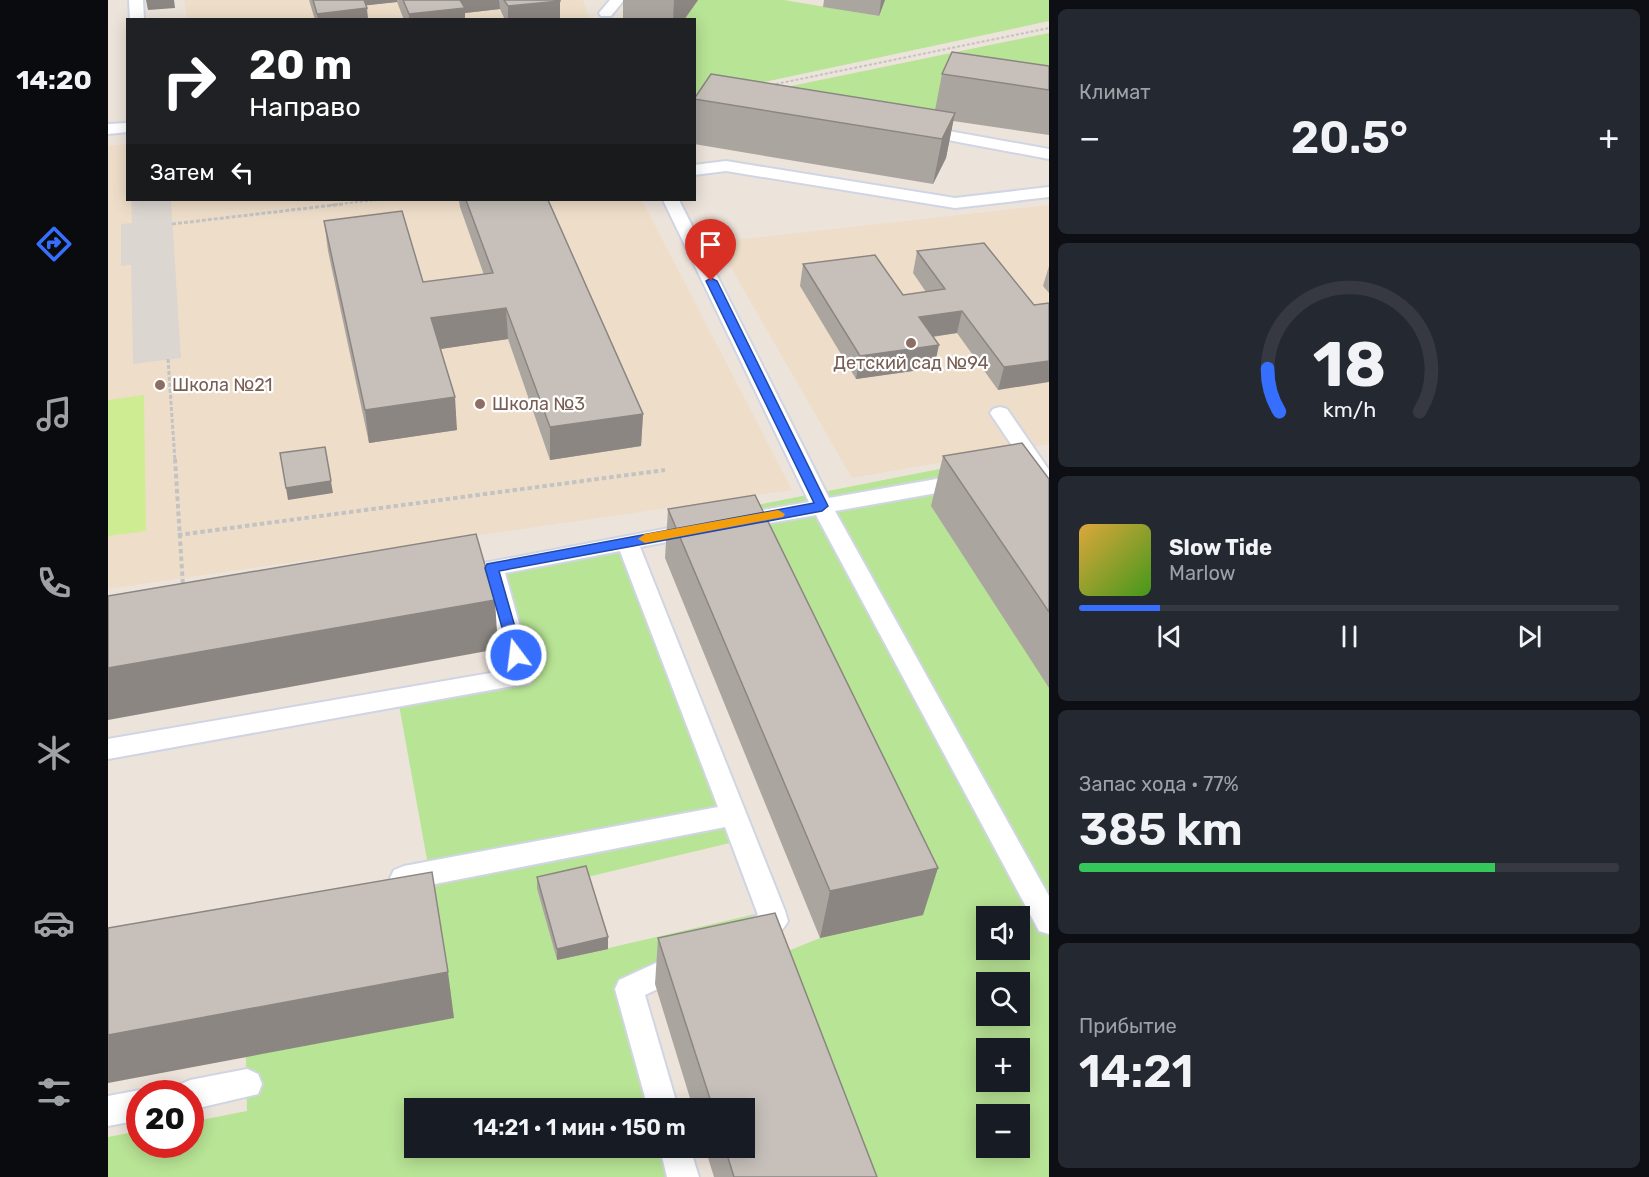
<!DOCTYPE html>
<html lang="ru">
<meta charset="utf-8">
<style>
:root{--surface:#171b24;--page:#242831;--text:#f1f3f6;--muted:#9ea1a6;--line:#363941;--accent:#366ffd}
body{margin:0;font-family:Rubik,sans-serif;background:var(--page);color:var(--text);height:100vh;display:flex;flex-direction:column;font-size:22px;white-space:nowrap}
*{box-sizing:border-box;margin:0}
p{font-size:20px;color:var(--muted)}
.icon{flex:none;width:33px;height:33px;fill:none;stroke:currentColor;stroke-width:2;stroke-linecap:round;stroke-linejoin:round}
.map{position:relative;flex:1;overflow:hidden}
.details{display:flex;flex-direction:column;gap:9px;padding:9px;background:#0d0f14;width:600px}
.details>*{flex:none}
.banner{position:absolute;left:18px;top:18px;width:570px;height:183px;border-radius:0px;box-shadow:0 3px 15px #0003;background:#202124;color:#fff;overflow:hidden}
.controls{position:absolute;left:868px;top:906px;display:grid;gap:12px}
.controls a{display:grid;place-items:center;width:54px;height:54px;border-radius:0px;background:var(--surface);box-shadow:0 3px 15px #0003;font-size:30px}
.speed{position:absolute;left:18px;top:1080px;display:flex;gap:12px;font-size:30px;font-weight:700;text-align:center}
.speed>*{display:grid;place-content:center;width:78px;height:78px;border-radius:50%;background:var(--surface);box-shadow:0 3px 15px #0003;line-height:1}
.speed .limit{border:9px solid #d22;background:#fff;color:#111}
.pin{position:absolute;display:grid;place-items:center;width:51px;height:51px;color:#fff;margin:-62px -26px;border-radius:50% 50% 50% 0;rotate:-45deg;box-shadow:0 0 6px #0007}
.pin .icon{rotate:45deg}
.me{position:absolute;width:66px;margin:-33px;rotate:345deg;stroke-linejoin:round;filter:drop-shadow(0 0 4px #0008)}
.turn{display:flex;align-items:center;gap:21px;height:126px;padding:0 24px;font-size:27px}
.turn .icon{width:78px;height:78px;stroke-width:2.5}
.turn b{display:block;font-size:42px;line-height:51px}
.then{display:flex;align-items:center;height:57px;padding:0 24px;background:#0003;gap:12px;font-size:22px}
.big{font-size:45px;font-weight:600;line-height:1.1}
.details .card{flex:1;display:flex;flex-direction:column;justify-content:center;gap:9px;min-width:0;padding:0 21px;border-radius:9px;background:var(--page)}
.details .dial{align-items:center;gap:0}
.dial svg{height:156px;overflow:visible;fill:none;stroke:var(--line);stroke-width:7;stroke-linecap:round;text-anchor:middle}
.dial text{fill:var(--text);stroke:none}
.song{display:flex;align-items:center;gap:18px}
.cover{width:72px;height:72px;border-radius:9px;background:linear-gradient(135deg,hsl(40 70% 55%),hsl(100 70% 35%))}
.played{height:6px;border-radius:3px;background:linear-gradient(90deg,var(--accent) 15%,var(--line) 15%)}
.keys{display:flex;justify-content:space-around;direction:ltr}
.heat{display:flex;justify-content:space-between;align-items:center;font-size:33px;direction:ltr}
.charge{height:9px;border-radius:4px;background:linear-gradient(90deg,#34c759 77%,var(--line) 0)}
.trip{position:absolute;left:296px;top:1098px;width:351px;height:60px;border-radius:0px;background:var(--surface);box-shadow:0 3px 15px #0003;font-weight:600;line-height:60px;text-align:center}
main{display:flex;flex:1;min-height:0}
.tab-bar{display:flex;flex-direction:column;width:108px;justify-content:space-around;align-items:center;background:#090b0e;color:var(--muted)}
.tab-bar .icon{width:42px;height:42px}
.tab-bar .active{color:var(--accent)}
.tab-bar b{font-size:27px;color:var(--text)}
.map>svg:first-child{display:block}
.education{fill:#eedec9}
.green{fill:#b8e495;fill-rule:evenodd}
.pitch{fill:#ceec91}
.plaza{fill:#dcd6d1}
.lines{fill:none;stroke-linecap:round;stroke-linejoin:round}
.service-casing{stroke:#d0d5e3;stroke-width:4}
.path-far2{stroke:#c3c3c3;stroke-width:2;stroke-dasharray:3 2;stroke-linecap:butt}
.path-far1{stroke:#c3c3c3;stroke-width:3;stroke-dasharray:4 2;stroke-linecap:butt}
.path{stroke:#c3c3c3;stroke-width:4;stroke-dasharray:4.5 3;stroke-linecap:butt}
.service{fill:#fff;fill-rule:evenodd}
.wall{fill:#aba5a0}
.shaded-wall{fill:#8b8682}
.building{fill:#c7c0ba;stroke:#8b8682;stroke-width:1.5}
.route{fill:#366ffd;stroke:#2348a4;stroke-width:1.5}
.slow{fill:#f59e0b}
.education-dot{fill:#8d6e63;stroke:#fff;stroke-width:2}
.labels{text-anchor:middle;stroke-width:4.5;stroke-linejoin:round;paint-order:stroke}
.education-label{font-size:18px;fill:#785e54;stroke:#fff;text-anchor:start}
</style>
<main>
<nav class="tab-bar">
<b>14:20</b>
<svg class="icon active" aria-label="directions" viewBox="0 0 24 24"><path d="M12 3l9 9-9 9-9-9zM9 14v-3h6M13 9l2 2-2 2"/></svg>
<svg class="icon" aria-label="music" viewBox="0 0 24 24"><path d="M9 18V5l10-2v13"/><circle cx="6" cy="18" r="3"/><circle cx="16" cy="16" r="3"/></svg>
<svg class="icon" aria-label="phone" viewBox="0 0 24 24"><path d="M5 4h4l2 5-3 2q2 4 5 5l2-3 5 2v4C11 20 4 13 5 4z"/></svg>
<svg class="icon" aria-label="climate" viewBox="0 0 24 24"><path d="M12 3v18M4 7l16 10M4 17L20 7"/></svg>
<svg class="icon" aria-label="car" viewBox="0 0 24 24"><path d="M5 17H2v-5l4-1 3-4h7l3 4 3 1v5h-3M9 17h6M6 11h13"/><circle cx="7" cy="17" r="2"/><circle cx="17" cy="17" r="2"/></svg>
<svg class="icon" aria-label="filters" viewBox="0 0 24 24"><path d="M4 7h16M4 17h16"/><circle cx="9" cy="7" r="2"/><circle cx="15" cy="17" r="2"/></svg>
</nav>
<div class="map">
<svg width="941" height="1177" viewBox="0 0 941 1177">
<rect width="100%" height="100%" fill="#ece3da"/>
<g class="education">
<path d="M 76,0 L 475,0 L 481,19 L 79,19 Z"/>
<path d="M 19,144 L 20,200 L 534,200 L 684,490 L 0,589 L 0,146 Z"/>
<path d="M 941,205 L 941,444 L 744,478 L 608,242 Z"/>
</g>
<g class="green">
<path d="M 590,0 L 676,0 L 770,16 L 777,0 L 941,0 L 941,21 L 587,97 L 586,20 L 576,20 Z"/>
<path d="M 941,33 L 941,107 L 826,118 L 586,106 Z"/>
<path d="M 912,453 L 941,688 L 941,1177 L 740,1177 L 658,960 L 712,938 L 624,510 ZM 879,916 L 912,916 L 912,950 L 879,950 ZM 879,982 L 912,982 L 912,1016 L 879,1016 ZM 879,1048 L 912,1048 L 912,1082 L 879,1082 ZM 879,1114 L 912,1114 L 912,1148 L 879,1148 Z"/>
<path d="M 514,549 L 626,842 L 429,889 L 449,960 L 652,913 L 653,917 L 510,984 L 545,1108 L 306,1108 L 306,1148 L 556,1148 L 565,1177 L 0,1177 L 0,1137 L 31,1131 L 32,1144 L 82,1144 L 83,1122 L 139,1111 L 138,1057 L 330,920 L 291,705 L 421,681 L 391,571 Z"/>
</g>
<path class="pitch" d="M 36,395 L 38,531 L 0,536 L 0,400 Z"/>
<path class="plaza" d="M 23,200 L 63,200 L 73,358 L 25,364 L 23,265 L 13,266 L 13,224 L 24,223 Z"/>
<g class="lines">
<g class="service-casing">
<g id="service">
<path d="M 21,0 L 35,0 L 36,20 L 22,20 Z"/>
<path d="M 502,0 L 516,0 L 503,16 L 493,16 L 491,13 Z"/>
<path d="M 20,123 L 20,132 L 0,134 L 0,124 Z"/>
<path d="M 813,126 L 941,149 L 941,159 L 808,134 L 805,131 L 808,128 Z"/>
<path d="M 618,161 L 847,198 L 941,187 L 941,197 L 847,208 L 618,171 L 586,175 L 586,165 Z"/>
<path d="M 555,200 L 571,200 L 721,498 L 857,474 L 864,476 L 867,481 L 864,486 L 857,488 L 727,511 L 941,896 L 941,934 L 931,931 L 708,515 L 626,529 L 618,527 L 615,522 L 618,517 L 626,515 L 701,502 Z"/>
<path d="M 892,407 L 899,409 L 941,470 L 941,492 L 934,490 L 882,413 L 885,409 Z"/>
<path d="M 588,523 L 596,525 L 599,530 L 596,535 L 532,547 L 677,911 L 680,921 C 673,936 653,944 638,939 L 634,930 L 638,921 L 650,915 L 617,827 L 296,890 L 286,886 L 282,878 L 286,870 L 296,866 L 610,807 L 512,551 L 397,573 L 426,677 L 422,683 L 0,759 L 0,739 L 400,670 L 373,568 L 376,563 Z"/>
<path d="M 574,951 L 584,955 L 588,964 L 584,973 L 537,995 L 570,1108 L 540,1108 L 507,989 L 511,980 Z"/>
<path d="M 139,1069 L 150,1074 L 154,1084 L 150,1094 L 82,1110 L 82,1094 L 67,1094 L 71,1085 L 82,1080 Z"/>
<path d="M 32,1090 L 40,1094 L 32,1094 L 32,1120 L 0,1126 L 0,1096 Z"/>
<path d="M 552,1148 L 582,1148 L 591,1177 L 559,1177 Z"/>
</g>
</g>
<g class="path-far2">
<path d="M 663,85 L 941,28"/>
<path d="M 222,205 L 269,200"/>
</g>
<g class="path-far1">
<path d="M 64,224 L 235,204"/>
<path d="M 60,359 L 67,461"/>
</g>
<g class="path">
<path d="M 67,459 L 75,586"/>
<path d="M 70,535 L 557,470"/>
</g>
<use href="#service" class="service"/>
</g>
<g class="wall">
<path d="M 201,0 L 452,0 L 452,20 L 397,20 L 392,9 L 357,13 L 357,20 L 296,20 L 289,2 L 258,5 L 260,20 L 207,20 Z"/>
<path d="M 515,0 L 590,0 L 576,20 L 515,20 Z"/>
<path d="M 716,0 L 777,0 L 771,16 L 715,7 Z"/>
<path d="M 941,66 L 941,135 L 845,121 L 838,158 L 825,184 L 586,144 L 586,99 L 827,110 L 834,74 Z"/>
<path d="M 351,200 L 440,200 L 535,414 L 533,446 L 442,460 L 400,339 L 332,349 L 349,430 L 261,443 L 220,251 L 216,221 L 315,282 L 376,275 L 352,207 Z"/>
<path d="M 809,251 L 926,305 L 890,390 L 849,333 L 825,337 L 826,368 L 748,379 L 692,286 L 695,264 L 795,295 L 818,292 L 805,273 Z"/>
<path d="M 941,266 L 941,293 L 935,286 Z"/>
<path d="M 835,456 L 941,479 L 941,688 L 823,506 Z"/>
<path d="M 560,509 L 815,915 L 712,938 L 557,558 Z"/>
<path d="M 429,877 L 500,949 L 449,960 L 429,889 Z"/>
<path d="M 550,938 L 769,1177 L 606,1177 L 597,1148 L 636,1148 L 636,1108 L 585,1108 L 547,984 Z"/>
</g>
<g class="shaded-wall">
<path d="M 38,0 L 66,0 L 67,8 L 40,10 Z"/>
<path d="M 252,0 L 289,0 L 289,2 L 253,6 Z"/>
<path d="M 350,0 L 391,0 L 392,9 L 357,13 L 357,20 L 301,20 L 301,14 Z"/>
<path d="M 566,0 L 590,0 L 576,20 L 565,20 Z"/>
<path d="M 773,0 L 777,0 L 771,16 Z"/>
<path d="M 452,1 L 452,20 L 400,20 L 400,6 Z"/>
<path d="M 259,8 L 260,20 L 210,20 L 209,14 Z"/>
<path d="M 847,113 L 838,158 L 825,184 L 834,139 Z"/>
<path d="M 398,308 L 400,339 L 326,350 L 323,318 Z"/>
<path d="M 854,311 L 849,333 L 806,339 L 811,317 Z"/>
<path d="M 831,345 L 826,368 L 748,379 L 752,356 Z"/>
<path d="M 941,361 L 941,382 L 890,390 L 896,367 Z"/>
<path d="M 347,397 L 349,430 L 261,443 L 257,410 Z"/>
<path d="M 535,414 L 533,446 L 442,460 L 442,427 Z"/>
<path d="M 217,447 L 225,493 L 180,500 L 178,488 Z"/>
<path d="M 387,600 L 390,649 L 0,720 L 0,668 Z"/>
<path d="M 830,868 L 815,915 L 712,938 L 722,891 Z"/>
<path d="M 500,937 L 500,949 L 449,960 L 449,949 Z"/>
<path d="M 340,972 L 346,1018 L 0,1083 L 0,1035 Z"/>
</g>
<g class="building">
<path d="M 205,0 L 256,0 L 259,8 L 209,14 Z"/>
<path d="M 295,0 L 352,0 L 357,8 L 301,14 Z"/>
<path d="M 396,0 L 452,0 L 452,1 L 400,6 Z"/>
<path d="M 844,52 L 941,66 L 941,90 L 834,74 Z"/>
<path d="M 603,74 L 847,113 L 834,139 L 586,99 Z"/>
<path d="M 358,200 L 440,200 L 535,414 L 442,427 L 398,308 L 323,318 L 347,397 L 257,410 L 216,221 L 294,211 L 315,282 L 385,273 Z"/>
<path d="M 876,243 L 926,305 L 941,303 L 941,361 L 896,367 L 854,311 L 811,317 L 831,345 L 752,356 L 695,264 L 767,255 L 795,295 L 837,289 L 809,251 Z"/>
<path d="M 914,443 L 941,479 L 941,612 L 835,456 Z"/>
<path d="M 217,447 L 223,481 L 178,488 L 172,453 Z"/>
<path d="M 647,495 L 830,868 L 722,891 L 560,509 Z"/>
<path d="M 368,534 L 387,600 L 0,668 L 0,596 Z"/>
<path d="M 478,866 L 500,937 L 449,949 L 429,877 Z"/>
<path d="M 324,872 L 340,972 L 0,1035 L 0,928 Z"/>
<path d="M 667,913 L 769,1177 L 626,1177 L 617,1148 L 636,1148 L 636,1108 L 605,1108 L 550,938 Z"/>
</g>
<path class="route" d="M 603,278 L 609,281 L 720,506 L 714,511 L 391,571 L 415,655 L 413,659 L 403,659 L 377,568 L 379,564 L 706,503 L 598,281 Z"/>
<path class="slow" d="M 670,510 L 677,514 L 675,517 L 537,543 L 530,539 L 537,534 Z"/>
<g class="education-dot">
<circle cx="803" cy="343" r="6"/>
<circle cx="52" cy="385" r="6"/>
<circle cx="372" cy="404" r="6"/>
</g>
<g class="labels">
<g class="education-label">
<text x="803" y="369" text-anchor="middle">Детский сад №94</text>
<text x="64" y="391">Школа №21</text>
<text x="384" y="410">Школа №3</text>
</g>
</g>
</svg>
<div class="controls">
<a><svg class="icon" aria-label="sound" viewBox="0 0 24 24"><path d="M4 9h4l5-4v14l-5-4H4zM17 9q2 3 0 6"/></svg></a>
<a><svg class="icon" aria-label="search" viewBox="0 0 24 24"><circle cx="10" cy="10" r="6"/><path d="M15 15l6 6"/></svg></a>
<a>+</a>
<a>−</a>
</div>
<div class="speed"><div class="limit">20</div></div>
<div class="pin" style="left:603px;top:281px;background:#d93025"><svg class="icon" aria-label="arrive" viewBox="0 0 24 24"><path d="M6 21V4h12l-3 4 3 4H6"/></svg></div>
<svg class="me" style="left:408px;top:655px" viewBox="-20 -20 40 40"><circle r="17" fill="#366ffd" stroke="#fff" stroke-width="3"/><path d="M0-11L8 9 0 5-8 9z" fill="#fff"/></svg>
<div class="trip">14:21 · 1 мин · 150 m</div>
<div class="banner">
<div class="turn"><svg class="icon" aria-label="right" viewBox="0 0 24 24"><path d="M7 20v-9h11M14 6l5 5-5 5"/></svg><div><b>20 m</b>Направо</div></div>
<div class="then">Затем<svg class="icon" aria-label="left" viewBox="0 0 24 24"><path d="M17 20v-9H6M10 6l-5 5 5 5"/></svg></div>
</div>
</div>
<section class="details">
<div class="card"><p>Климат</p>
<div class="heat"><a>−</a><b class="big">20.5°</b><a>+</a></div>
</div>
<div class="card dial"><svg viewBox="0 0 100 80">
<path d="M14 69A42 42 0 1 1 86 69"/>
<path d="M14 69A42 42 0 0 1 8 47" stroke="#366ffd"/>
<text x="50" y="56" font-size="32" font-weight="700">18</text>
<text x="50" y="72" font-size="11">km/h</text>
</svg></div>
<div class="card">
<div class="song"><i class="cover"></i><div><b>Slow Tide</b><p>Marlow</p></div></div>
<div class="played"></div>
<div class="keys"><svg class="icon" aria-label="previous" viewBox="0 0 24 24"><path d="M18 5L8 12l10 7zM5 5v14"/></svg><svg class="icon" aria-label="pause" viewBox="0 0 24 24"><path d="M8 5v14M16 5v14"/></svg><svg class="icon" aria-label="next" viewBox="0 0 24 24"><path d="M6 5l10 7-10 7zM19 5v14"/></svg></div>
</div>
<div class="card"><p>Запас хода · 77%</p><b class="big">385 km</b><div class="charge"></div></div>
<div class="card"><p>Прибытие</p><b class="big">14:21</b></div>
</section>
</main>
